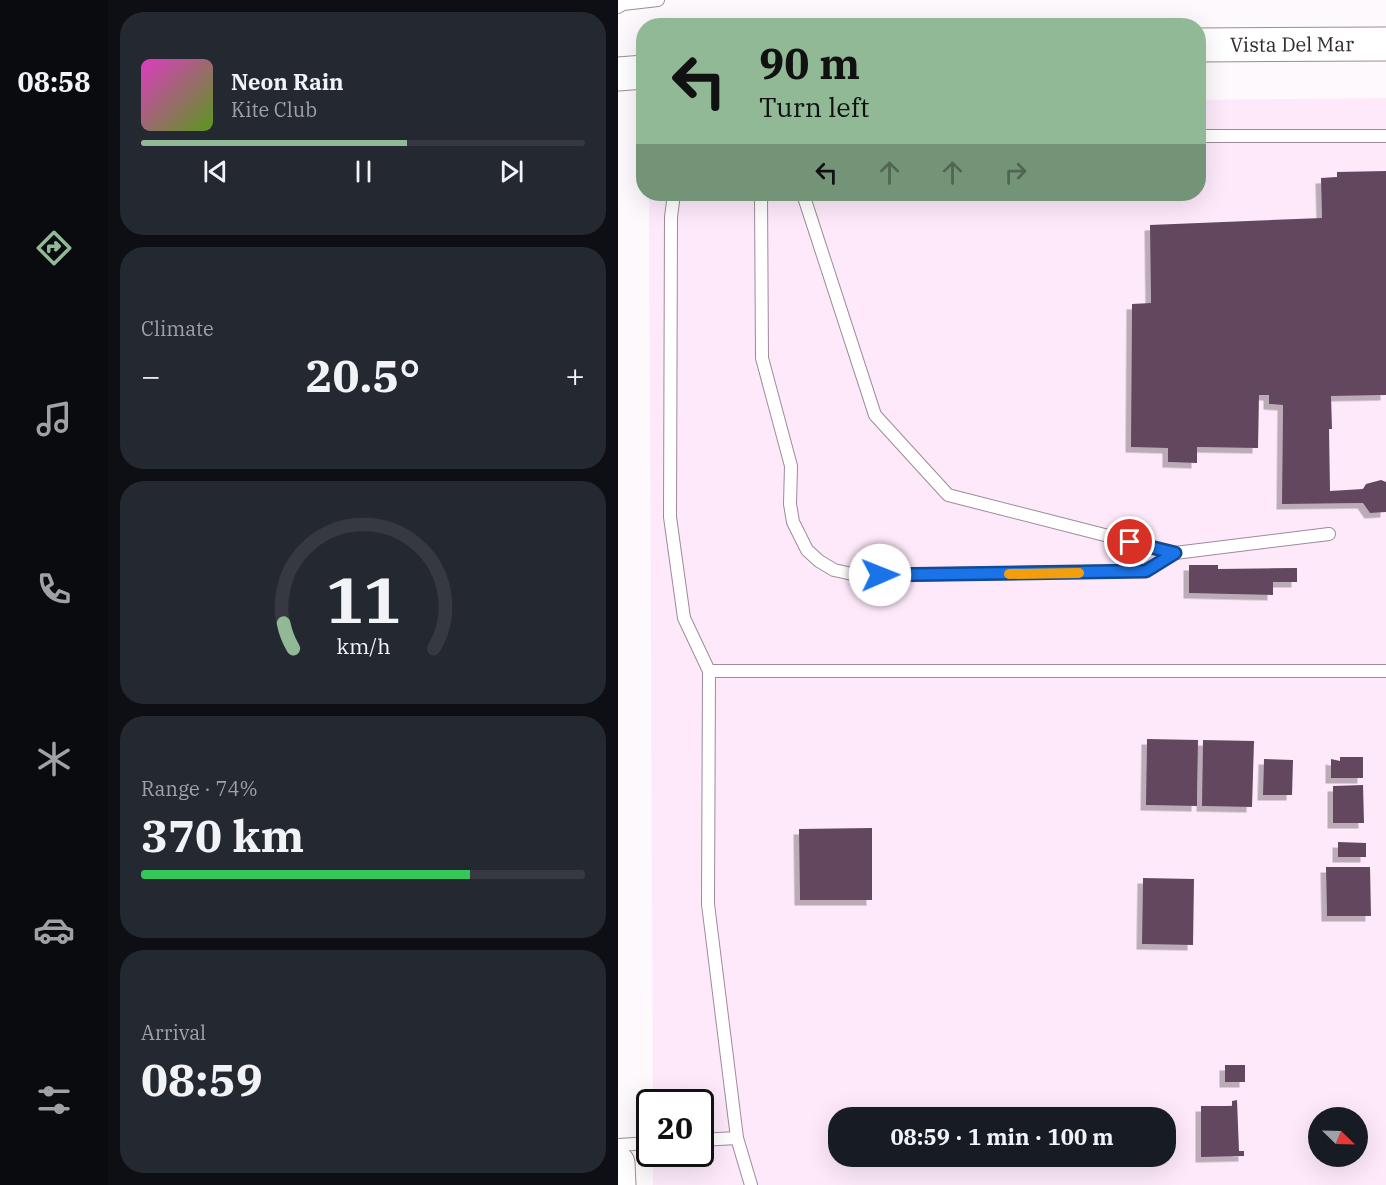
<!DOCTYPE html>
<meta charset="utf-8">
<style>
:root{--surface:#171b24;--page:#242831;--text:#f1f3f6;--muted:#9ea1a6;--line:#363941;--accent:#91b995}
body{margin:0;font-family:"IBM Plex Serif",serif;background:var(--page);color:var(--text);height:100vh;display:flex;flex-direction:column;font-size:22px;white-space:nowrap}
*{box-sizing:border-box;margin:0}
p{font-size:20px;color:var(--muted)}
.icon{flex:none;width:33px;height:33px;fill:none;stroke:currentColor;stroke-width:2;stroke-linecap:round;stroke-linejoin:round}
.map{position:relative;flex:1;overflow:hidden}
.sheet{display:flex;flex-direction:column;gap:12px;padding:12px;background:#0d0f14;width:510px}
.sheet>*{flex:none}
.hud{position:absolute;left:18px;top:18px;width:570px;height:183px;border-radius:24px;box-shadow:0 6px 24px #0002;background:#91b995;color:#111;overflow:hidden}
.needle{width:39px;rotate:113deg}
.buttons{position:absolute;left:690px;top:1107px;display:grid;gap:12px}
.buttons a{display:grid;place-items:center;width:60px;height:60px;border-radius:50%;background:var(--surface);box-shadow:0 6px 24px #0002;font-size:30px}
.speed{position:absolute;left:18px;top:1089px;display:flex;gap:12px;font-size:30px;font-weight:700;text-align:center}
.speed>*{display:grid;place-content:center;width:78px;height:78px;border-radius:50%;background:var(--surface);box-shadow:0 6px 24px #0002;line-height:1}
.speed .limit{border:3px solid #111;border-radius:9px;background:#fff;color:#111}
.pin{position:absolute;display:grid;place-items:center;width:51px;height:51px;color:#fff;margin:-26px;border:3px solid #fff;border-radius:50%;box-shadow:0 2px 6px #0007}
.me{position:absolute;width:66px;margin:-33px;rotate:89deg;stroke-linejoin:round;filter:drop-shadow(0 0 4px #0008)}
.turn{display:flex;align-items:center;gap:21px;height:126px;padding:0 24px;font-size:27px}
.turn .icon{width:78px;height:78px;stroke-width:2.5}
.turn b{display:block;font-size:42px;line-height:51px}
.lanes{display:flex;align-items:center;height:57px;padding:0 24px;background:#0003;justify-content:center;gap:30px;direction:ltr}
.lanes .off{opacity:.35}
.big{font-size:45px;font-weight:800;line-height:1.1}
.sheet .widget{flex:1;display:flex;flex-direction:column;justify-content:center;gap:9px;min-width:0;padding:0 21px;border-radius:24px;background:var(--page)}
.sheet .dial{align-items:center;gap:0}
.dial svg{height:156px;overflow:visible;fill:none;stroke:var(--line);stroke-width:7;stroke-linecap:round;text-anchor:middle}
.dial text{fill:var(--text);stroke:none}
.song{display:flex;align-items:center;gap:18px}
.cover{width:72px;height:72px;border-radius:9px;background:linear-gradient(135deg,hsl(310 70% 55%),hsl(90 70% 35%))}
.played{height:6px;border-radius:3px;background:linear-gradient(90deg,var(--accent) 60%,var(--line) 60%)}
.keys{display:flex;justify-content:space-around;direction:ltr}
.heat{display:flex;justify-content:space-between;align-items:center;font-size:33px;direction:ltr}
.charge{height:9px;border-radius:4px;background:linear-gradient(90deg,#34c759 74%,var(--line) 0)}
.trip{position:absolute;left:210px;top:1107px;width:348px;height:60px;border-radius:24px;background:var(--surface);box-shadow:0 6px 24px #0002;font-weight:800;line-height:60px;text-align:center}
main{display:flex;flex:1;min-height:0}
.dock{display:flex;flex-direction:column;width:108px;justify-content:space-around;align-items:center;background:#090b0e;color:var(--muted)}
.dock .icon{width:42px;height:42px}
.dock .selected{color:var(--accent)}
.dock b{font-size:27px;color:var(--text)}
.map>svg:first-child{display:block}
.built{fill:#fde9fa;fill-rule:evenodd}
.building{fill:#62475e;filter:url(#shadow)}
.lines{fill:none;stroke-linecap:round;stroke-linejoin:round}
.service-casing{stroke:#9c8c99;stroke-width:14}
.secondary-casing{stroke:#9c8c99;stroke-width:35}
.primary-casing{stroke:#9c8c99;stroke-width:35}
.service{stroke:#fff;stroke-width:12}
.secondary{stroke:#fff;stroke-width:33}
.primary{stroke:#fff;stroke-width:33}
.route-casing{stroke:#114b97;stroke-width:15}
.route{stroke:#1a73e8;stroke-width:10}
.slow{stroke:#f59e0b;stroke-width:10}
.labels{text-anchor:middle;stroke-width:6;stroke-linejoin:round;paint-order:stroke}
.street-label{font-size:20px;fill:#30292f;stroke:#fff}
</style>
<main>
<nav class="dock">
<b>08:58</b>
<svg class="icon selected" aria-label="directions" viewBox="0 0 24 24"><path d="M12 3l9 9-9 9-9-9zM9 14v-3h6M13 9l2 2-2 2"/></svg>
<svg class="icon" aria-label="music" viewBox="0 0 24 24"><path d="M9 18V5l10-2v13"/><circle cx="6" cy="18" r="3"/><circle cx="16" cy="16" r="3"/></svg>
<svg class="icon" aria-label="phone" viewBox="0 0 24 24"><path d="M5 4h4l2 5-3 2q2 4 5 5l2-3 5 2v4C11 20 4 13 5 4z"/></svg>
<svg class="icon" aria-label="climate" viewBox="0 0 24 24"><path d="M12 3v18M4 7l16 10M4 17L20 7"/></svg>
<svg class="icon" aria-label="car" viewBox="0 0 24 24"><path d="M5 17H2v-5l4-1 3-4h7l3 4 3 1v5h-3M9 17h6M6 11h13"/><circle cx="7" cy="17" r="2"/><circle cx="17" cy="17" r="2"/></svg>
<svg class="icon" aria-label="filters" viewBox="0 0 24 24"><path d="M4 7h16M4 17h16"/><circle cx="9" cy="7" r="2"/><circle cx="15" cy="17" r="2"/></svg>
</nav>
<section class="sheet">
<div class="widget">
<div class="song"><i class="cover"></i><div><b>Neon Rain</b><p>Kite Club</p></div></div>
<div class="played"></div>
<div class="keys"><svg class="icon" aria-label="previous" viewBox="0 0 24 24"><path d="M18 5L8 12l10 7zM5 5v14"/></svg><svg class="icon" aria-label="pause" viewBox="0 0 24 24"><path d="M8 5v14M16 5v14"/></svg><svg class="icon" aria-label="next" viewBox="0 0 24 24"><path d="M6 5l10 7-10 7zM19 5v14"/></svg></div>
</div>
<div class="widget"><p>Climate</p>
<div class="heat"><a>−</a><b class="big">20.5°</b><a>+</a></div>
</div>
<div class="widget dial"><svg viewBox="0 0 100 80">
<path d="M14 69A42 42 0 1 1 86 69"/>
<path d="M14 69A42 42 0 0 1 9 56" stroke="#91b995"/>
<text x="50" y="56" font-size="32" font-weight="700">11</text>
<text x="50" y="72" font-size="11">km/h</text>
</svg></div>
<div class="widget"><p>Range · 74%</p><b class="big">370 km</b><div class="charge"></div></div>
<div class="widget"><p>Arrival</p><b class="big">08:59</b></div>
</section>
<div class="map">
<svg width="768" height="1185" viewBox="0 0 768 1185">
<defs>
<filter id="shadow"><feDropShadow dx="-5.5" dy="5.5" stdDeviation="0" flood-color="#0004"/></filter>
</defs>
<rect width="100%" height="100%" fill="#fdf9fc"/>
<path class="built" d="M 768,98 L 768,1185 L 35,1185 L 35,1154 L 82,1154 L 82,1102 L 35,1102 L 31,194 L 580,194 L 581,100 ZM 220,1118 L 548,1118 L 548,1156 L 220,1156 ZM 700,1118 L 740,1118 L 740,1156 L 700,1156 Z"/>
<g class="building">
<path d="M 768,171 L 768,395 L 713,396 L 714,429 L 711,429 L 712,491 L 745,489 L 748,484 L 763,480 L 768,482 L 768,512 L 752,513 L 745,503 L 664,504 L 665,405 L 651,404 L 651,395 L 641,395 L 640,448 L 579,447 L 579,463 L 550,462 L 550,448 L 513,447 L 514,304 L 533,303 L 532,225 L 704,218 L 703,178 L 719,177 L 719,172 Z"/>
<path d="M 571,565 L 600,565 L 600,569 L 679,568 L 679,582 L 655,582 L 655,595 L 571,593 Z"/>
<path d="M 529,739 L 580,740 L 579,806 L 528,805 Z"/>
<path d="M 585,740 L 636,741 L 634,807 L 584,806 Z"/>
<path d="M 722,757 L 745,757 L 745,778 L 713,778 L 713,759 L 722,761 Z"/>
<path d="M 646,759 L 675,760 L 674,795 L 645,795 Z"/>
<path d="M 745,785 L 746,823 L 715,823 L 715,786 Z"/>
<path d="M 254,828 L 254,900 L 182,900 L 181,829 Z"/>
<path d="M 720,842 L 748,843 L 748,857 L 720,857 Z"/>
<path d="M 708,867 L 752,867 L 753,916 L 709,916 Z"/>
<path d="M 525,878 L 576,879 L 575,945 L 524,944 Z"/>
<rect x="607" y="1065" width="20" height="17"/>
<path d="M 619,1100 L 621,1151 L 626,1151 L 626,1156 L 583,1157 L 583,1106 L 614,1106 L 614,1101 Z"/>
</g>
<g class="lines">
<g class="service-casing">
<g id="service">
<path d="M 0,7 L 5,4 L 40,0"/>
<path d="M 580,136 L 768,136"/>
<path d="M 56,194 L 53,217 L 52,517 L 66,618 L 91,671 L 90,904 L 119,1138 L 82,1140"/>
<path d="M 143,194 L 144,358 L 173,466 L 172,504 L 175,522 L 189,550 L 201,561 L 216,570 L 234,574 L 262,575 L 528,571 L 557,553"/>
<path d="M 185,194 L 257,415 L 330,495 L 557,553 L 711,534"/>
<path d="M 91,671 L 768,671"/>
<path d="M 119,1138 L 133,1185"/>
<path d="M 0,1145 L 32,1143"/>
</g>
</g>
<g class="secondary-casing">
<path id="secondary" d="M 0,1163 L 1,1185"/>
</g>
<g class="primary-casing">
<g id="primary">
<path id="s1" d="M 580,45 L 768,44"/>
<path d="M 0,74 L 26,72"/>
</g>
</g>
<use href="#service" class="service"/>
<use href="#secondary" class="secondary"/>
<use href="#primary" class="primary"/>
</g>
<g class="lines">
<g class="route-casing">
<path id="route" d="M 262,575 L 528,571 L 557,553 L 512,542"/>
</g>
<use href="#route" class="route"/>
<path class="slow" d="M 391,574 L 461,573"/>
</g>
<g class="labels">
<g class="street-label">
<text dy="7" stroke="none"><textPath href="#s1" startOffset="94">Vista Del Mar</textPath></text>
</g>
</g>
</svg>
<div class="buttons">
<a><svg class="needle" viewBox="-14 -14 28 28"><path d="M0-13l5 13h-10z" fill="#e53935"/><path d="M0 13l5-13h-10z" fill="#9ea1a6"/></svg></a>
</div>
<div class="speed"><div class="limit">20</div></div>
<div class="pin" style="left:512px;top:542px;background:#d93025"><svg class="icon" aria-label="arrive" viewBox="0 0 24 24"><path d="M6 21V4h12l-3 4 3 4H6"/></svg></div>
<svg class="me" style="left:262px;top:575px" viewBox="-20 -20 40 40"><circle r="19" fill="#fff"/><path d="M0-13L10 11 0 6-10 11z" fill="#1a73e8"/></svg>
<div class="trip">08:59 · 1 min · 100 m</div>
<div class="hud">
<div class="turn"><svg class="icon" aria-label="left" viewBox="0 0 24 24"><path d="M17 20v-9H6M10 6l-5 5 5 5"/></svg><div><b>90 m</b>Turn left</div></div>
<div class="lanes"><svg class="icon" aria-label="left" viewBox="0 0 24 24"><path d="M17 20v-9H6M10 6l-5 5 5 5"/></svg><svg class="icon off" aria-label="ahead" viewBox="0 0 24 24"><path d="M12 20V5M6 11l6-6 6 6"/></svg><svg class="icon off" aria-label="ahead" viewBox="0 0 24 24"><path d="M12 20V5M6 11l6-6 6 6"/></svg><svg class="icon off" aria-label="right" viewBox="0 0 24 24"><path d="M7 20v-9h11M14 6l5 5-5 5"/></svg></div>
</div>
</div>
</main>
